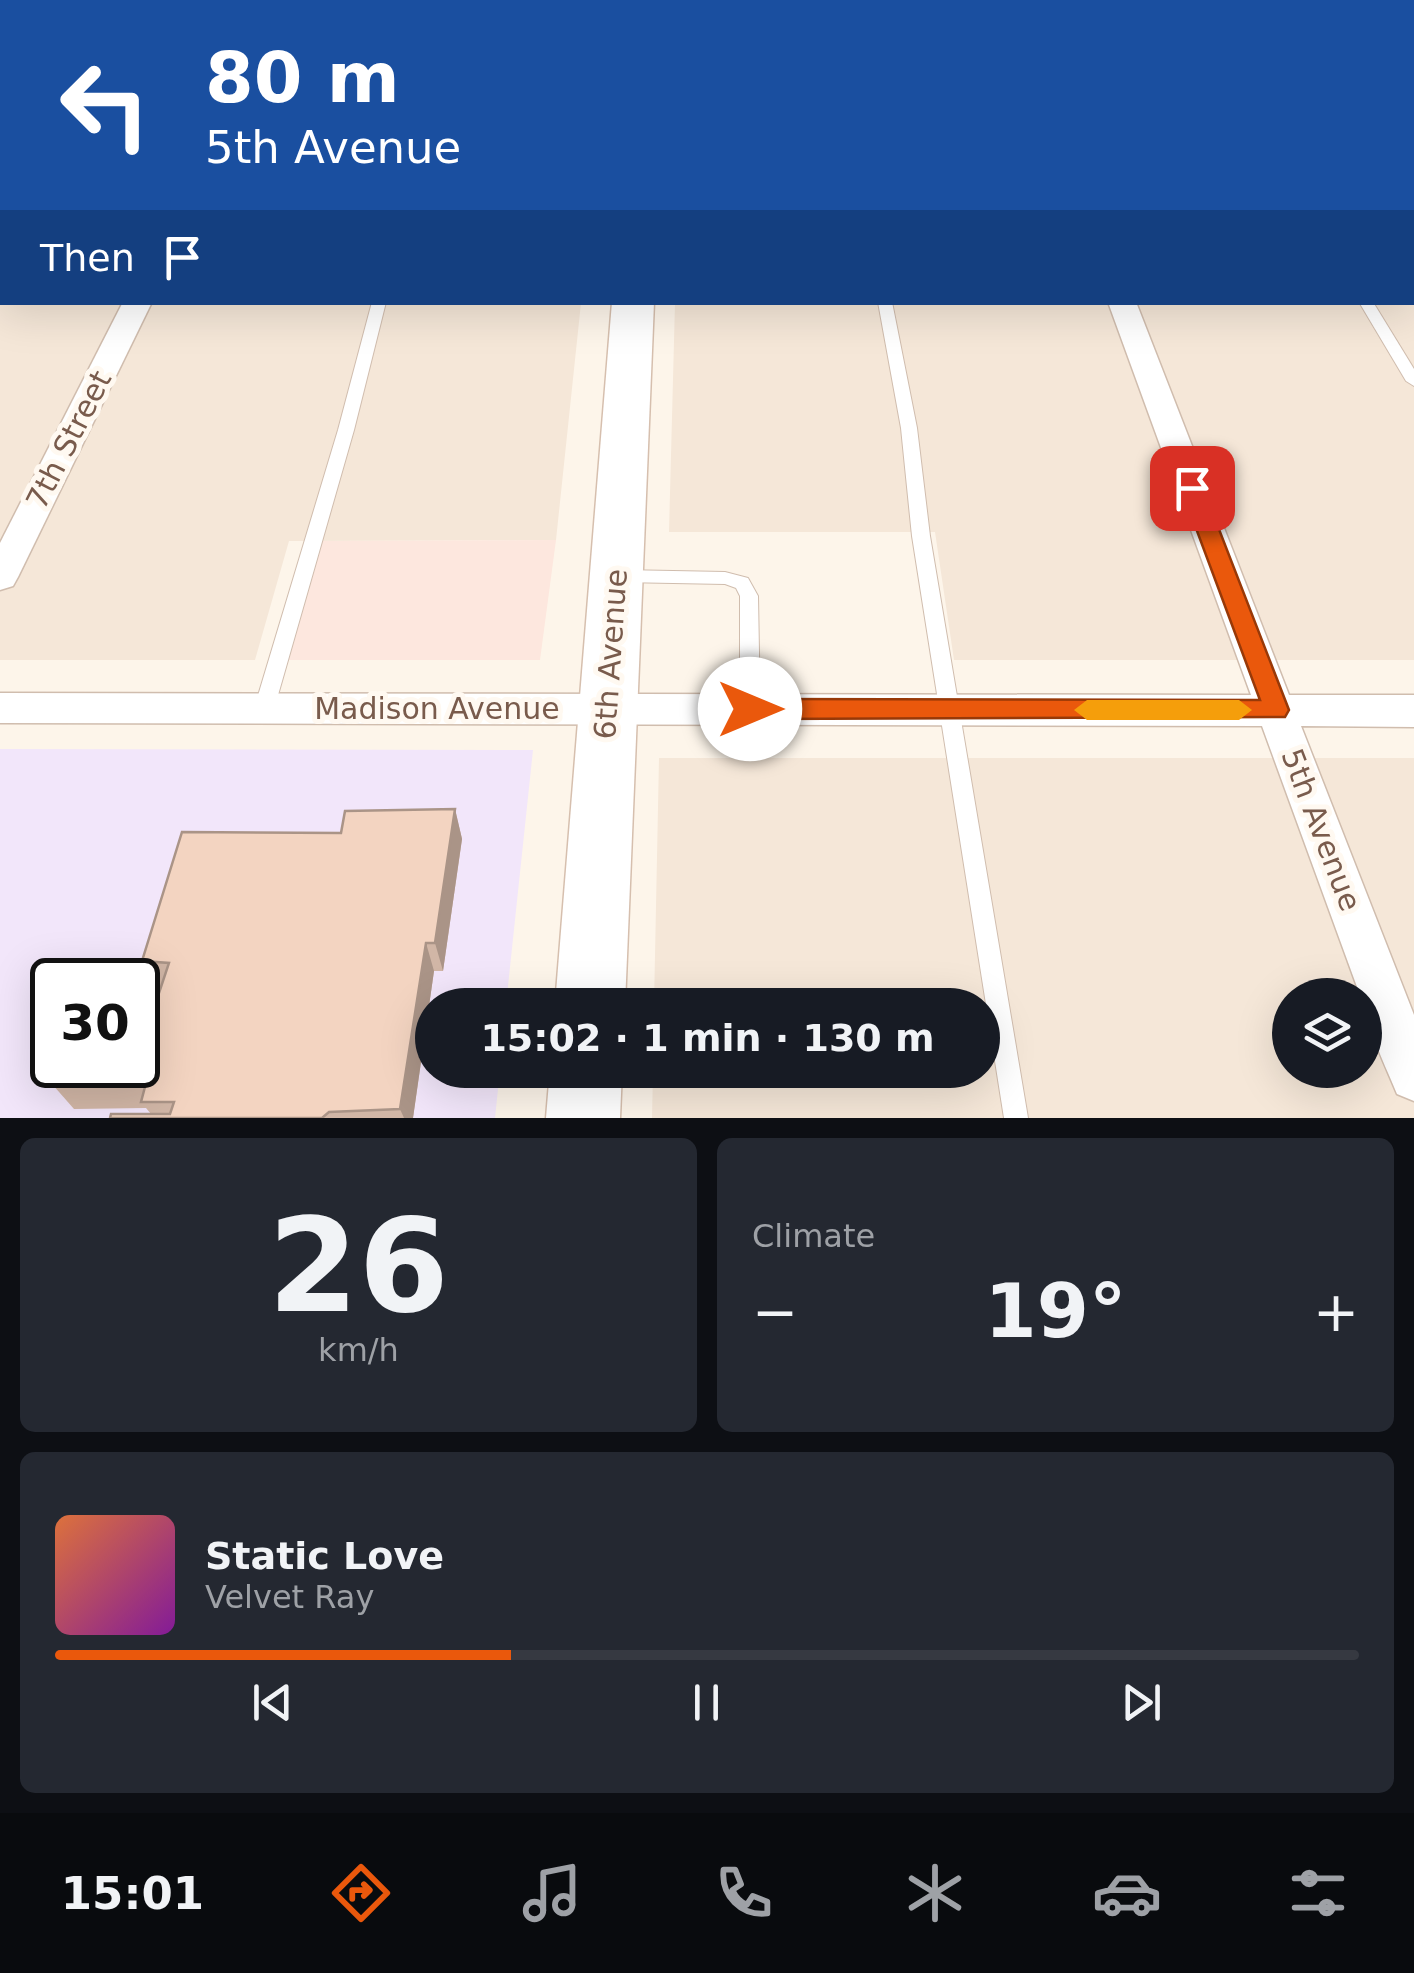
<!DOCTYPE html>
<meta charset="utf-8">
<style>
:root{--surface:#171b24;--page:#242831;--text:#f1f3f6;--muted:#9ea1a6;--line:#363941;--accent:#ea580c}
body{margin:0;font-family:"DejaVu Sans",sans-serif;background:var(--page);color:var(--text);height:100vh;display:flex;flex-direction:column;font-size:38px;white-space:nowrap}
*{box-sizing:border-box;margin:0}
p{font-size:32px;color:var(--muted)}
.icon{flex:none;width:55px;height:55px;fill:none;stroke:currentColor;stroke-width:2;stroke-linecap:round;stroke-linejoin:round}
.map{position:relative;height:1118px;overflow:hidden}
.details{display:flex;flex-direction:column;gap:20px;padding:20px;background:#0d0f14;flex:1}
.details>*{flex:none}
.hud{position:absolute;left:0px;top:0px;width:1415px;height:305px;box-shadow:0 10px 40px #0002;background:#1a4fa0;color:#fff;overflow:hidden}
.controls{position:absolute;left:1272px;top:978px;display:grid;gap:20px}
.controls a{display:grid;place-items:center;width:110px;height:110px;border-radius:50%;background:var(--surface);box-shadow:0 10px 40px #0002;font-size:50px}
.speed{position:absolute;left:30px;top:958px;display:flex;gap:20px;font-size:50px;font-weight:700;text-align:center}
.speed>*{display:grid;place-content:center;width:130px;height:130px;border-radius:50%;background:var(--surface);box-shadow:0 10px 40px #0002;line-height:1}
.speed .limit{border:5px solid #111;border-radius:15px;background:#fff;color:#111}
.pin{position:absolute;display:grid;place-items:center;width:85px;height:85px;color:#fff;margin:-42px;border-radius:20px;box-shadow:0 5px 15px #0006}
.me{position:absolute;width:110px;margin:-55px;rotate:90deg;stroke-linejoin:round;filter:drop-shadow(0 0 8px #0008)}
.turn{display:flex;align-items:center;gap:35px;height:210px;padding:0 40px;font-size:45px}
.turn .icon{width:130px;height:130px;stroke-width:2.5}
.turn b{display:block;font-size:70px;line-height:85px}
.then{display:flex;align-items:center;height:95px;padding:0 40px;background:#0003;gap:20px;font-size:38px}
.big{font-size:75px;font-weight:700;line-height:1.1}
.details .tile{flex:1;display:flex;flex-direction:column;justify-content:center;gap:15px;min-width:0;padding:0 35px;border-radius:15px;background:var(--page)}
.details .dial{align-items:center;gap:0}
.dial b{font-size:130px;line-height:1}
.song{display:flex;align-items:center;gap:30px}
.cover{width:120px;height:120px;border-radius:15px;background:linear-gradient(135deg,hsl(20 70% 55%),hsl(290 70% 35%))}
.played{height:10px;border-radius:5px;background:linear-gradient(90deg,var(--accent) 35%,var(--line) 35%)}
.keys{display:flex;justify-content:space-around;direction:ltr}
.heat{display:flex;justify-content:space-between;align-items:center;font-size:55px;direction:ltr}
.details .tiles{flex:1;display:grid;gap:20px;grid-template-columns:1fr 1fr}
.tile:last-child{grid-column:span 2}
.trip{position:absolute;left:415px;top:988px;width:585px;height:100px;border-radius:50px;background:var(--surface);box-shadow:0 10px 40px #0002;font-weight:700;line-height:100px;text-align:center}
.menu{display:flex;height:160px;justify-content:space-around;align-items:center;background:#090b0e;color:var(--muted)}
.menu .icon{width:70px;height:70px}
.menu .active{color:var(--accent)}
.menu b{font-size:45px;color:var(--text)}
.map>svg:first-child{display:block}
.residential{fill:#f5e7d8;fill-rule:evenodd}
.commercial{fill:#fde7de}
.education{fill:#f2e6fa;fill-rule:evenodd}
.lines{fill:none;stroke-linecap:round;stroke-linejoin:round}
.service-casing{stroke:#d0bdae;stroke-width:2}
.minor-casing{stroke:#d0bdae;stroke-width:3}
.secondary-casing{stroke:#d6bfae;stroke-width:3}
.service{fill:#fff;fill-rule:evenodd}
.minor{fill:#fff;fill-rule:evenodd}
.secondary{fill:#fff;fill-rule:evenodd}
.wall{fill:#d1b6a6}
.shaded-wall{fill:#aa9487}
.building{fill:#f3d4c1;stroke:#aa9487;stroke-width:2.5}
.route{fill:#ea580c;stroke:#983908;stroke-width:2.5}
.slow{fill:#f59e0b}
.labels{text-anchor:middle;stroke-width:10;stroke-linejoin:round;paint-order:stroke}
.street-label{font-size:30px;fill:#795b4c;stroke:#fff9f1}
</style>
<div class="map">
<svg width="1414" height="1118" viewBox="0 0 1414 1118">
<rect width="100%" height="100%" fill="#fdf5ea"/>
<g class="residential">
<path d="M 0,0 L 462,0 L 2,2 L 2,70 Z"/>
<path d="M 682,0 L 1414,0 L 1414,660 L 954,660 L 935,532 L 669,532 L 675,303 L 1412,302 L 1412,2 Z"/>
<path d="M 0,99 L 2,302 L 581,303 L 556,540 L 289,541 L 255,660 L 0,660 Z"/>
<path d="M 659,758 L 1414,758 L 1414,1118 L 652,1118 L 653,1070 L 982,1070 L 982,1005 L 654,1005 ZM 1290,995 L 1365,995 L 1365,1070 L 1290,1070 Z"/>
</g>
<path class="commercial" d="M 556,540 L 540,660 L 287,660 L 322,541 Z"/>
<path class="education" d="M 0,749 L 533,750 L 506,1005 L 432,1005 L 432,1070 L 500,1070 L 495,1118 L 0,1118 ZM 52,980 L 138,980 L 138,1065 L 52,1065 Z"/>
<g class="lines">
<g class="service-casing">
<g id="service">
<rect x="829" y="0" width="10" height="2"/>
<path d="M 1184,0 L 1195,0 L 1196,2 L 1186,2 Z"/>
<path d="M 2,152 L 2,163 L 0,164 L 0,153 Z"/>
<path d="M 372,302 L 386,302 L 354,430 L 274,709 L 271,714 L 264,717 L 257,714 L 254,709 L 338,430 Z"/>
<path d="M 878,302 L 892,302 L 917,428 L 930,536 L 1028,1118 L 1004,1118 L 912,536 L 901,428 Z"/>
<path d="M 1359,302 L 1373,302 L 1414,369 L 1414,386 L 1406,381 Z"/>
<path d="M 621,570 L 725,572 L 748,578 L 758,596 L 760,709 L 757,714 L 750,717 L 743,714 L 740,709 L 740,596 L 736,588 L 725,584 L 621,582 L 612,576 Z"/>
</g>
</g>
<g class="minor-casing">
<g id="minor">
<path d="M 998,0 L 1018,0 L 1019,2 L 999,2 Z"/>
<path d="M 1366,0 L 1387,0 L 1388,2 L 1367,2 Z"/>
<path d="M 1412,39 L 1414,39 L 1414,54 L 1412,53 Z"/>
<rect x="0" y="79" width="2" height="14"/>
<rect x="1412" y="79" width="2" height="14"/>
<path d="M 123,302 L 152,302 L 18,577 L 13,586 L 0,590 L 0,543 Z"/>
<path d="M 1108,302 L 1136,302 L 1289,695 L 1414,695 L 1414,727 L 1301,726 L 1414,1015 L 1414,1101 L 1397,1094 C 1385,1064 1365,1027 1365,995 L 1360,995 L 1262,726 L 0,723 L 0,693 L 1251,695 Z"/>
</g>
</g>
<g class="secondary-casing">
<g id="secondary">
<path d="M 635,0 L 667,0 L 667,2 L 636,2 Z"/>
<path d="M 612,302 L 654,302 L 625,1005 L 555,1005 Z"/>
<path d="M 550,1070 L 622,1070 L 620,1118 L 546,1118 Z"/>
</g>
</g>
<use href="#service" class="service"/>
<use href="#minor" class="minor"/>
<use href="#secondary" class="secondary"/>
</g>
<path class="wall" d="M 455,809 L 462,839 L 443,971 L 434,971 L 413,1118 L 110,1118 L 151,1114 L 146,1108 L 74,1109 L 52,1084 L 151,1017 L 160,989 L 142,961 L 341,833 Z"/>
<g class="shaded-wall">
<path d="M 455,809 L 462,839 L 443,971 L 435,943 Z"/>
<path d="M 426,943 L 434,971 L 413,1118 L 404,1118 L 400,1109 Z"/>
</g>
<g class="building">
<path d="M 464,0 L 573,0 L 580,1 L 579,2 L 464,2 Z"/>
<path d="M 455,809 L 435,943 L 426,943 L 400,1109 L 329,1112 L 322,1118 L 110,1118 L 111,1114 L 170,1114 L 174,1102 L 141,1102 L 146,1083 L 52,1084 L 59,1065 L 138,1065 L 138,1017 L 151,1017 L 169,963 L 142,961 L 182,832 L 341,833 L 345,811 Z"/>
</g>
<path class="route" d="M 1192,481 L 1203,488 L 1289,710 L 1285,717 L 750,719 L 737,709 L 750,699 L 1260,700 L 1181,488 Z"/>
<path class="slow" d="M 1087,700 L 1239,700 L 1252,710 L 1239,720 L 1087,720 L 1074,710 Z"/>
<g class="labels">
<g class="street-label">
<text transform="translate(69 440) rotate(-63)" y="10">7th Street</text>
<text transform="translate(611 654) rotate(-86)" y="10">6th Avenue</text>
<text x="437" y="719">Madison Avenue</text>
<text transform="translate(1321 830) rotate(69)" y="10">5th Avenue</text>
</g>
</g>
</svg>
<div class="controls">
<a><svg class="icon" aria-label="layers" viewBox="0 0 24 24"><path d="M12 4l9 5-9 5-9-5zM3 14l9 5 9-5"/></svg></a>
</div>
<div class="speed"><div class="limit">30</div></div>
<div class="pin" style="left:1192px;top:488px;background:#d93025"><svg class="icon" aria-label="arrive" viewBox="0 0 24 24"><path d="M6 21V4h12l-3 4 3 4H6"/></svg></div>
<svg class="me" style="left:750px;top:709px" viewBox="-20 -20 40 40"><circle r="19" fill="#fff"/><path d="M0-13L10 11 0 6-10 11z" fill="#ea580c"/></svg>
<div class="trip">15:02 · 1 min · 130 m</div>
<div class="hud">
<div class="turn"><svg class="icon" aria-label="left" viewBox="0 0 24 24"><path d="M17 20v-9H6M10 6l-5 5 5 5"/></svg><div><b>80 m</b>5th Avenue</div></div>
<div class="then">Then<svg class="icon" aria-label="arrive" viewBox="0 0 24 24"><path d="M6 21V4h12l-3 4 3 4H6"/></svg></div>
</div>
</div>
<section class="details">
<div class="tiles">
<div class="tile dial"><b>26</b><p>km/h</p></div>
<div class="tile"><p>Climate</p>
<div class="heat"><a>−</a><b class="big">19°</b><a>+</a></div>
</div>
<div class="tile">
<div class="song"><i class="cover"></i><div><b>Static Love</b><p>Velvet Ray</p></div></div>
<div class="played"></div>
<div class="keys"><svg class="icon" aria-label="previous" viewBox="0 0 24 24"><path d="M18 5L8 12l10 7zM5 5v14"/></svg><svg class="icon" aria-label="pause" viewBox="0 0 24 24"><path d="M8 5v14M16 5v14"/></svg><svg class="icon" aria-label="next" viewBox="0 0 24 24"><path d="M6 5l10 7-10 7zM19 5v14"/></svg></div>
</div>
</div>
</section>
<nav class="menu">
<b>15:01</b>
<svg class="icon active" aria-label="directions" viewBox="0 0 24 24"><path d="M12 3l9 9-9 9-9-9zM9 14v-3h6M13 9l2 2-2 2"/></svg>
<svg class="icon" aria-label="music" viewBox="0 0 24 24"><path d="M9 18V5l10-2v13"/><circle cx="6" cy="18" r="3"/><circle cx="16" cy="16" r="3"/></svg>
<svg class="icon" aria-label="phone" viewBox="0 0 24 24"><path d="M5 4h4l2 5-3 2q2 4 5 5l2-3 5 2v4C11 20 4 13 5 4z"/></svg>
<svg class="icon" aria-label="climate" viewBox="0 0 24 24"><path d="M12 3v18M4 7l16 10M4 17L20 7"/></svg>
<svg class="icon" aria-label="car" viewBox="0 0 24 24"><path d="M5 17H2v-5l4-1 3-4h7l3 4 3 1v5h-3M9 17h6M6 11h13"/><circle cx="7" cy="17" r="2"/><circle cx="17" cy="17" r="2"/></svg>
<svg class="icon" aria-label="filters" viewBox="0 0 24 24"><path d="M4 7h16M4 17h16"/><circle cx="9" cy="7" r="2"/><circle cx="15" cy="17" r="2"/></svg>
</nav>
